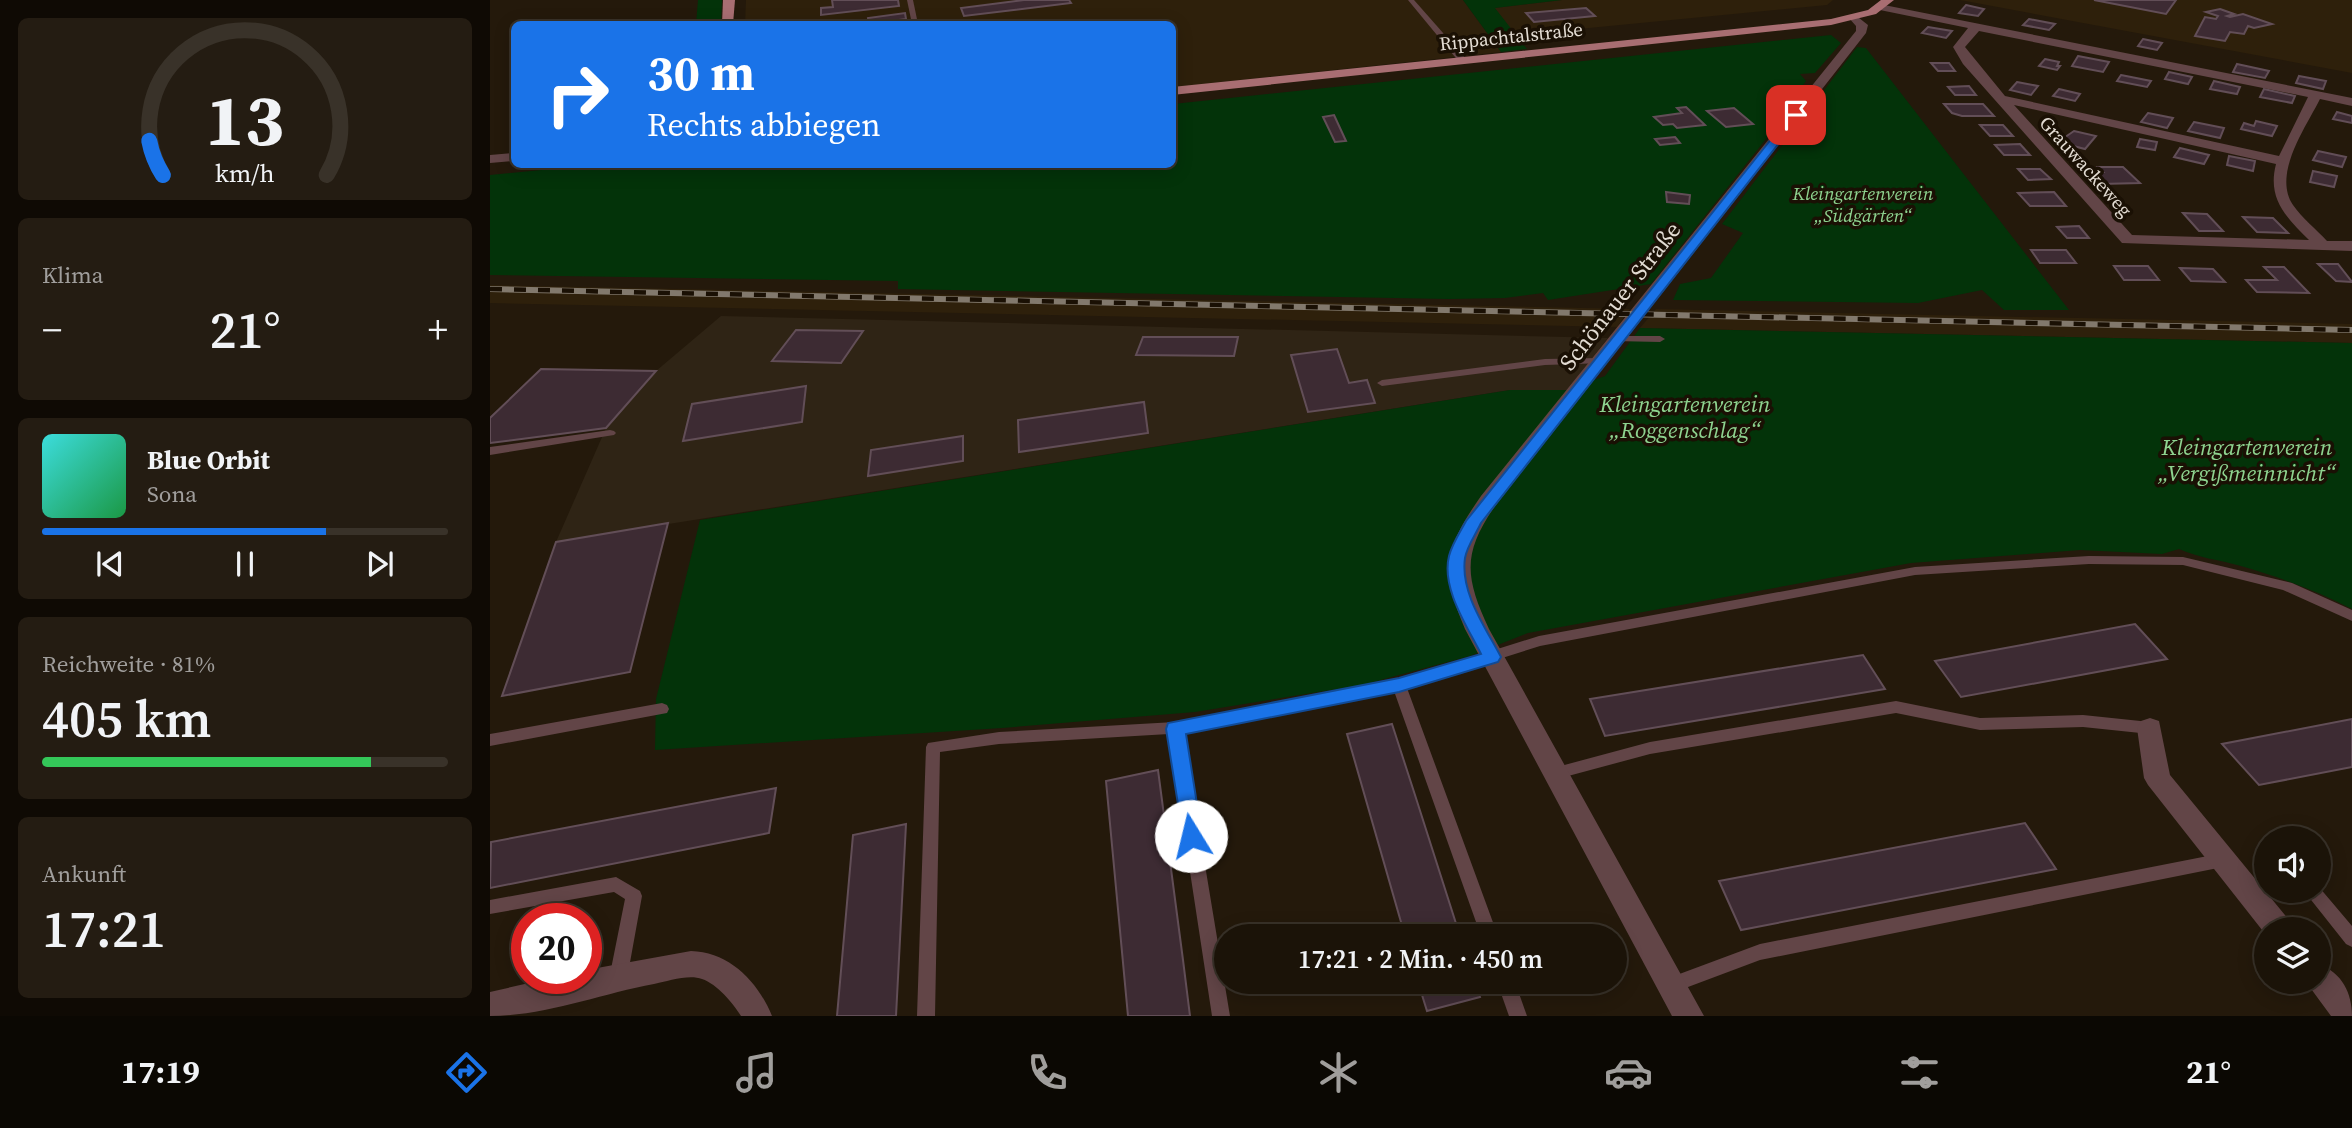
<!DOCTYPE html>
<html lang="de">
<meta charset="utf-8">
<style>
:root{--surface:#1b1308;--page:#241c12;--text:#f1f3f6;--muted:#a09e9c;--line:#393229;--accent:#1a73e8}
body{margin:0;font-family:"Source Serif 4",serif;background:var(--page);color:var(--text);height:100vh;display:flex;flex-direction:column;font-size:26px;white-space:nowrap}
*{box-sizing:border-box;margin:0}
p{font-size:23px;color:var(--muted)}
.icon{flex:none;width:38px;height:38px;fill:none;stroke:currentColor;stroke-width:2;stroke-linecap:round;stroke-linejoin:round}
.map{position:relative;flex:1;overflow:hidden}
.panel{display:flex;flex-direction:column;gap:18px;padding:18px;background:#0f0a04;width:490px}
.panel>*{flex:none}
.hud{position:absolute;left:21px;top:21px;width:665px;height:147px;border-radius:10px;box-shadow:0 4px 18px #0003,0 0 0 2px var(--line);background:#1a73e8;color:#fff;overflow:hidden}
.controls{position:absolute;left:1764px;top:826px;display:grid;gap:14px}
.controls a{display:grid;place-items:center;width:77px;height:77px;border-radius:50%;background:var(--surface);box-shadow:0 4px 18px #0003,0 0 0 2px var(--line);font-size:35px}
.speed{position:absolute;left:21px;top:903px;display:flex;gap:14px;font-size:35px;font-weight:700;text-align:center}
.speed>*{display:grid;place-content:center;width:91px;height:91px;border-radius:50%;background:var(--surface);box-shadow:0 4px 18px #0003,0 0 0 2px var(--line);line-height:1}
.speed .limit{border:10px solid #d22;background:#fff;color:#111}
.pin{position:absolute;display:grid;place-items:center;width:60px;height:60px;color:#fff;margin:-30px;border-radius:14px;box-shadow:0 4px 10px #0006}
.me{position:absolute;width:77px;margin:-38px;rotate:351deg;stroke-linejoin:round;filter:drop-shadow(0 0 5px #0008)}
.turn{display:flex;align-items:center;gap:24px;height:147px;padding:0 21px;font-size:32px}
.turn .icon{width:91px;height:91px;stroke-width:2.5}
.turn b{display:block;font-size:49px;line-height:60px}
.big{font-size:52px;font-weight:600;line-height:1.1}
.panel .widget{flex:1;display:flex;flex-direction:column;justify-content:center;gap:10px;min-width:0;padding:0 24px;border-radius:10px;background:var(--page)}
.panel .dial{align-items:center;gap:0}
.dial svg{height:182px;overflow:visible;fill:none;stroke:var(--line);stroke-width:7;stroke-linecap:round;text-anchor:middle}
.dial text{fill:var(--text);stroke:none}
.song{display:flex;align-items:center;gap:21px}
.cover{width:84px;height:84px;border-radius:10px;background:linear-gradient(135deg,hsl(180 70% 55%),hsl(140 70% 35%))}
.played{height:7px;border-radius:4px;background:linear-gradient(90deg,var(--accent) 70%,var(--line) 70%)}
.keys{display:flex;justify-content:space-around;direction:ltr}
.heat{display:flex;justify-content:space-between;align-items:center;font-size:38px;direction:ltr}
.charge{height:10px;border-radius:5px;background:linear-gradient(90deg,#34c759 81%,var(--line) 0)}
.trip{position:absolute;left:724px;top:924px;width:413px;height:70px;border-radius:35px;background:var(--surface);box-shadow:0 4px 18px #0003,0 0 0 2px var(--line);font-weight:600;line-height:70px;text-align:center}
.dock{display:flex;height:112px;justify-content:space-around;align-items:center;background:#0b0803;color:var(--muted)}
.dock .icon{width:49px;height:49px}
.dock .active{color:var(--accent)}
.dock b{font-size:32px;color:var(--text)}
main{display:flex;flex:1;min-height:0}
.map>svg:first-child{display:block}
.commercial{fill:#2f2415}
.built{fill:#2e200b}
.green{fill:#033309}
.building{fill:#3d2b33;stroke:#624e57;stroke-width:2}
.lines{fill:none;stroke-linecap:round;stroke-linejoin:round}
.service{fill:#624547;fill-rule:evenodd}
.minor{fill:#624547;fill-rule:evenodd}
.tertiary{fill:#624547;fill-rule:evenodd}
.primary{fill:#a86e72;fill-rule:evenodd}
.rail-casing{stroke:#82796d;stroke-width:6}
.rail{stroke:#1a1004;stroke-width:4.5;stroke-dasharray:12;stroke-linecap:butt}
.route{fill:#1a73e8;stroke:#114b97;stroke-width:2}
.labels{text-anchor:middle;stroke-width:7;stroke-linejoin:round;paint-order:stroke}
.far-street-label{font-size:19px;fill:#e3dcd3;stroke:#1a1004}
.far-park-label{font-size:19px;font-style:italic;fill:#8ed38f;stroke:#1a1004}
.street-label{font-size:23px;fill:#e3dcd3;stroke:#1a1004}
.park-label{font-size:23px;font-style:italic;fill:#8ed38f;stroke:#1a1004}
</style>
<main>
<section class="panel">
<div class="widget dial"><svg viewBox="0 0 100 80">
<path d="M14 69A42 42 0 1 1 86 69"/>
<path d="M14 69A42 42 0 0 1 8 54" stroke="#1a73e8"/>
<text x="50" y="56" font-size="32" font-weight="700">13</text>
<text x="50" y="72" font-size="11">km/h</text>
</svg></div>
<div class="widget"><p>Klima</p>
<div class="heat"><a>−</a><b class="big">21°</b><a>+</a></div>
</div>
<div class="widget">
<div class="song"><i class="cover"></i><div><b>Blue Orbit</b><p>Sona</p></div></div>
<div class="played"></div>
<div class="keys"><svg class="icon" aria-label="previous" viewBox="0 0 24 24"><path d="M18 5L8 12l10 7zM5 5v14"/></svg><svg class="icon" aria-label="pause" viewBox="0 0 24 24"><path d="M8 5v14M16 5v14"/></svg><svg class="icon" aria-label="next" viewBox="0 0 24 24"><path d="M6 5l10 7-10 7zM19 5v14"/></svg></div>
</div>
<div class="widget"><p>Reichweite · 81%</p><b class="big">405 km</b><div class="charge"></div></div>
<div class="widget"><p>Ankunft</p><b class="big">17:21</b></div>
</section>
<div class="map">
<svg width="1862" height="1016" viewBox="0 0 1862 1016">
<rect width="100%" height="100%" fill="#24190b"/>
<path class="commercial" d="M 231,316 L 1118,338 L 1077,390 L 1020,390 L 66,542 L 116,428 L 166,371 Z"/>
<g class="built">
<path d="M 256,0 L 973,0 L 1011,52 L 683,87 L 682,24 L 255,24 Z"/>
<path d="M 1072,0 L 1343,0 L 1337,5 L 1025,35 L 1004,8 Z"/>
<path d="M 1470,0 L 1862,0 L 1862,73 Z"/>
<path d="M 0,285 L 1140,309 L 1127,327 L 0,303 Z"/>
<path d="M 1166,309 L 1862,324 L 1862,343 L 1150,328 Z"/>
</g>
<g class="green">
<path d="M 208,0 L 232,0 L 231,24 L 206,24 Z"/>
<path d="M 973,0 L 1072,0 L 1005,8 L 1037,49 L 1011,52 Z"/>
<path d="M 1341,35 L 1351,43 L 1325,73 L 1310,74 L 1316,81 L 1276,139 L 1161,284 L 1058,300 L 1053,293 L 1015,298 L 959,299 L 408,289 L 408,281 L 0,275 L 0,175 L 113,164 L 682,164 L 683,104 Z"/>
<path d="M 1367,47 L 1376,48 L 1579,310 L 1514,310 L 1492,290 L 1428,303 L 1183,300 L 1190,284 L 1221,278 L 1253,233 L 1232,224 Z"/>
<path d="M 1150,328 L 1862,343 L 1862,609 C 1828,591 1789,577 1751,566 C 1730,560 1709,558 1689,549 L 1672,554 L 1590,550 L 1421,563 L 1038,633 L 980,656 L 872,685 L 705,712 L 512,728 L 165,750 L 166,699 L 210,520 L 1020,390 L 1077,390 L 1115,376 Z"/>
</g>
<g class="building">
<path d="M 342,0 L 408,0 L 409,6 L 331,15 L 331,8 L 343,7 Z"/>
<path d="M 534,0 L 579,0 L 581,3 L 474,16 L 471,8 Z"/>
<path d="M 1604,0 L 1686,0 L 1676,14 Z"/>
<path d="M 1476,5 L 1494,9 L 1488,16 L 1469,13 Z"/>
<path d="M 1096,8 L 1105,16 L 1044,22 L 1036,13 Z"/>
<path d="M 1730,9 L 1744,14 L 1737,16 L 1740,17 L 1753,14 L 1782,24 L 1764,28 L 1758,26 L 1754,34 L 1740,32 L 1735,41 L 1705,36 L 1715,17 L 1726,19 L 1728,16 L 1716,12 Z"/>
<path d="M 415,13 L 416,19 L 379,24 L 378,18 Z"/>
<path d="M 1539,19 L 1565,24 L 1559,30 L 1533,25 Z"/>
<path d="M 1438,27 L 1462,31 L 1456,38 L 1432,33 Z"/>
<path d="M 1653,39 L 1672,43 L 1667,50 L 1648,46 Z"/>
<path d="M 1588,56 L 1619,62 L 1613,72 L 1582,66 Z"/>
<path d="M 1555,59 L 1569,62 L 1567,66 L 1570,66 L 1567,70 L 1549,66 Z"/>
<path d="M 1441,63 L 1459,63 L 1465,71 L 1448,71 Z"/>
<path d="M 1747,64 L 1779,71 L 1775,78 L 1743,72 Z"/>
<path d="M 1679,72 L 1702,77 L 1698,84 L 1675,79 Z"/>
<path d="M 1631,75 L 1661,81 L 1657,87 L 1627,81 Z"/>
<path d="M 1809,76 L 1836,81 L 1833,89 L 1806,83 Z"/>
<path d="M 1724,81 L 1750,87 L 1747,94 L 1720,89 Z"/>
<path d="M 1527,82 L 1548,86 L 1541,95 L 1520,90 Z"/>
<path d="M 1479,86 L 1486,95 L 1465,95 L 1458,87 Z"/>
<path d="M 1569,89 L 1590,94 L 1585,101 L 1563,96 Z"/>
<path d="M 1774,89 L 1805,96 L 1802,103 L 1770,97 Z"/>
<path d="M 1454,104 L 1493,104 L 1504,116 L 1472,116 L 1462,113 Z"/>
<path d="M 1196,107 L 1215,125 L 1187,128 L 1183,124 L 1173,125 L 1164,117 L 1192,113 L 1187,108 Z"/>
<path d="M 1244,108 L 1263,124 L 1236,127 L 1217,111 Z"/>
<path d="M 1847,112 L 1862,116 L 1862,123 L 1843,119 Z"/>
<path d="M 1658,113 L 1683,118 L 1677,128 L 1651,122 Z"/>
<path d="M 844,115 L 856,141 L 845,142 L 833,117 Z"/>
<path d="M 1766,121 L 1787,126 L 1782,136 L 1751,129 L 1754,123 L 1764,126 Z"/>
<path d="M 1704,122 L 1734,128 L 1730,138 L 1698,131 Z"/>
<path d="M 1490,125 L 1513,125 L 1523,136 L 1500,136 Z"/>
<path d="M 1584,131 L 1606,136 L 1595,149 L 1568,142 Z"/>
<path d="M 1185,137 L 1190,143 L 1170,145 L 1165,139 Z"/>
<path d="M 1650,139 L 1667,142 L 1665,150 L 1647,147 Z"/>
<path d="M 1530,144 L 1540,155 L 1514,155 L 1505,145 Z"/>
<path d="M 1690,148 L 1719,155 L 1714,164 L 1684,157 Z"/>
<path d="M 1828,151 L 1856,157 L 1852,167 L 1823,160 Z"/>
<path d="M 1739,156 L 1765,161 L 1763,171 L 1737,165 Z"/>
<path d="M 1608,167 L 1633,167 L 1650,183 L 1610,184 L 1598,172 L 1613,172 Z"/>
<path d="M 1528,169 L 1550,169 L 1561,179 L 1538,180 Z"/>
<path d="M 1823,171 L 1847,176 L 1844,187 L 1820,182 Z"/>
<path d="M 1176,192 L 1200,195 L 1199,204 L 1177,202 Z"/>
<path d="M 1564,192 L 1576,206 L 1540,206 L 1528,193 Z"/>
<path d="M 1693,213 L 1717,214 L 1733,231 L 1709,231 Z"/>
<path d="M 1753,217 L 1783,218 L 1798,233 L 1767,232 Z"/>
<path d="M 1589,226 L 1599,238 L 1577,238 L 1567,227 Z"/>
<path d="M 1541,250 L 1576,250 L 1586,263 L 1550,263 Z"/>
<path d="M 1828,264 L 1848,264 L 1862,282 L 1846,281 Z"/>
<path d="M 1624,266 L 1658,266 L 1669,280 L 1634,280 Z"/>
<path d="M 1774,267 L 1794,267 L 1819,293 L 1767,292 L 1756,280 L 1787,280 Z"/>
<path d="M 1690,268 L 1723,269 L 1735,282 L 1701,281 Z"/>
<path d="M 306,330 L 373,331 L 351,363 L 282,361 Z"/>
<path d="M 653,337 L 748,337 L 744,356 L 646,355 Z"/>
<path d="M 847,349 L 859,383 L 877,380 L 885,403 L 818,412 L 801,355 Z"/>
<path d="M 51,369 L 166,371 L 116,428 L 0,443 L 0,418 Z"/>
<path d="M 316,386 L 312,422 L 193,441 L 202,404 Z"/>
<path d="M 654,402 L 658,433 L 529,452 L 528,420 Z"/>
<path d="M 473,436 L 473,461 L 378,476 L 381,450 Z"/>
<path d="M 178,523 L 140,672 L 12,696 L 66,542 Z"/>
<path d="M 1645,624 L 1677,659 L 1471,697 L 1445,661 Z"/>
<path d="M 1373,655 L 1395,689 L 1115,736 L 1100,699 Z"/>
<path d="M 1862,719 L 1862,767 L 1769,785 L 1732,744 Z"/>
<path d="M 902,724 L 925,795 L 970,936 L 915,936 L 857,734 Z"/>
<path d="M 668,770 L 693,960 L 700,1016 L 638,1016 L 616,781 Z"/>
<path d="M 286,788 L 279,833 L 0,888 L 1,842 Z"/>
<path d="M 1535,823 L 1566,869 L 1251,930 L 1229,881 Z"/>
<path d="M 416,824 L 406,1016 L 347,1016 L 363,835 Z"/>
<path d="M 928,982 L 985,982 L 990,997 L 937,1011 Z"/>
</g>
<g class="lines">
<g class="service">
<path d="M 417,0 L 423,0 L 428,24 L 422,24 Z"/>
<path d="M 918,0 L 924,0 L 976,59 L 976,63 L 970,63 Z"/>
<path d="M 1128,336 L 1170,336 L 1175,339 L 1170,342 L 1124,341 L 1124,337 Z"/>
<path d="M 1110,358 L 1114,359 L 1115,361 L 1114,363 L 1055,365 L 892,386 L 887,383 L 892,380 L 1055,359 Z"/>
<path d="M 120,430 L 124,431 L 126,433 L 124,435 L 0,455 L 0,447 Z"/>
<path d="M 1599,556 L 1693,557 L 1802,583 L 1862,610 L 1862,621 L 1793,590 L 1693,565 L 1599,564 L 1425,575 L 1050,646 L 917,688 L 1008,936 L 991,936 L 904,691 L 693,732 L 740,1016 L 722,1016 L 679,734 L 509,744 L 450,752 L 445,1016 L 427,1016 L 436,747 L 438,743 L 509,732 L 685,722 L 909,680 L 1049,636 L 1425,567 Z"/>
<path d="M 1406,701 L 1490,718 L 1593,715 L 1660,722 L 1665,724 L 1667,728 L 1665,732 L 1660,734 L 1593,727 L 1490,730 L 1406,713 L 1160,754 L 1067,779 L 1062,777 L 1059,773 L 1062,769 L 1067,767 L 1160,742 Z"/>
<path d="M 172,703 L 177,705 L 179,709 L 177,713 L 0,746 L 0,734 Z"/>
<path d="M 1733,853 L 1739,855 L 1741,860 L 1739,865 L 1733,867 L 1270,960 L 1182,993 L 1176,991 L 1173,985 L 1176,979 L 1270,944 Z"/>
<path d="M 126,877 L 150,891 L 152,896 L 137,979 L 134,985 L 128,987 L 122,985 L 119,979 L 135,899 L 124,892 L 0,914 L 0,900 Z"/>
<path d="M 1829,887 L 1862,926 L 1862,947 L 1856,944 L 1814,891 L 1829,891 Z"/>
<path d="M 1007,982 L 1025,982 L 1037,1016 L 1019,1016 Z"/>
</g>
<g class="minor">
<path d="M 1389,4 L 1862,98 L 1862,106 L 1830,99 C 1816,127 1782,174 1803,205 C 1812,218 1826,229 1837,241 L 1862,241 L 1862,251 L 1632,243 L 1473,64 L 1463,47 L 1478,28 L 1385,9 L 1383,7 ZM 1489,31 L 1818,97 L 1789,156 L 1515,96 L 1475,47 ZM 1524,105 L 1786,164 C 1777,199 1796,217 1819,240 L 1642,235 Z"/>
<path d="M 1660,718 L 1669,721 L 1680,775 L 1799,920 L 1804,929 L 1776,929 L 1776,935 L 1658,785 L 1654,778 L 1647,728 L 1651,721 Z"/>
<path d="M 201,951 C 240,952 268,982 282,1016 L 251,1016 C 243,1003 227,984 212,979 C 199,974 178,981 164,984 C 110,994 55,1016 0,1016 L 0,992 L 61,978 L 96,978 L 96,970 Z"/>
<path d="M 1829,964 C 1852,973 1862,993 1862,1016 L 1841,1016 L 1816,982 L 1829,982 Z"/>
</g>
<g class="tertiary">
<path d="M 1364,14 L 1378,25 L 1376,33 L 1005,506 C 972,554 975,577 999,629 L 1214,1016 L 1182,1016 L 975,629 C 950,570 954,549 991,496 L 1366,31 L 1366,26 L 1358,17 Z"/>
<path d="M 24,153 L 24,161 L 0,163 L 0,155 Z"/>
</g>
<g class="primary">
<path d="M 233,0 L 245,0 L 243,24 L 232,24 Z"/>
<path d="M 1391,0 L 1404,0 L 1386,14 L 1341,25 L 682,95 L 682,87 L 1341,19 L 1378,10 Z"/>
</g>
<g class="rail-casing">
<path id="rail" d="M 0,289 L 1862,330"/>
</g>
<use href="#rail" class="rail"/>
</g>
<path class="route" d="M 1302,113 L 1311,115 L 991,523 C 986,534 977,546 975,558 C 970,593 996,628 1011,657 L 1008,662 L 909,692 L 696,734 L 712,836 L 709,842 L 701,845 L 694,842 L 676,729 L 678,723 L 909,678 L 991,654 C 977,626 951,588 959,556 C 962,544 970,532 976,521 Z"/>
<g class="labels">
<g class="far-street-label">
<text transform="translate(1021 36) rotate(-6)" y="7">Rippachtalstraße</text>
<text transform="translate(1596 166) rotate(48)" y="7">Grauwackeweg</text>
</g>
<g class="far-park-label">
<text x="1373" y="200">Kleingartenverein<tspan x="1373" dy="22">„Südgärten“</tspan></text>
</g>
<g class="street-label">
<text transform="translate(1130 296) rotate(-52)" y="8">Schönauer Straße</text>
</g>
<g class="park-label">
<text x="1195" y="412">Kleingartenverein<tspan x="1195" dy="26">„Roggenschlag“</tspan></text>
<text x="1757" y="455">Kleingartenverein<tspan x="1757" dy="26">„Vergißmeinnicht“</tspan></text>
</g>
</g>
</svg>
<div class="controls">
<a><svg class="icon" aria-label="sound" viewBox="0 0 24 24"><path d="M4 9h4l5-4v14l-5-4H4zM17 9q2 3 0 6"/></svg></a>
<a><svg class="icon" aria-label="layers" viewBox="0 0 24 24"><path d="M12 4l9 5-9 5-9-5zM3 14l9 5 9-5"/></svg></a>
</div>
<div class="speed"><div class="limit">20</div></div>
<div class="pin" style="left:1306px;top:115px;background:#d93025"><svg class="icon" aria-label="arrive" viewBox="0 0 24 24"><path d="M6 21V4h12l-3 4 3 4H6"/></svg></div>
<svg class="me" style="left:701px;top:836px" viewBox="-20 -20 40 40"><circle r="19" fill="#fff"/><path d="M0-13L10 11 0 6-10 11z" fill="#1a73e8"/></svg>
<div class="trip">17:21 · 2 Min. · 450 m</div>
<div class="hud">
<div class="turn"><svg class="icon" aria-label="right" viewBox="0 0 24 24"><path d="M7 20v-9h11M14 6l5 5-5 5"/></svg><div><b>30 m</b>Rechts abbiegen</div></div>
</div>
</div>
</main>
<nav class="dock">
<b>17:19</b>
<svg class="icon active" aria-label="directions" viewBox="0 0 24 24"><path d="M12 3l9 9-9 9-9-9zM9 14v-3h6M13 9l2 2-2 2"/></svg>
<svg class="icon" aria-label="music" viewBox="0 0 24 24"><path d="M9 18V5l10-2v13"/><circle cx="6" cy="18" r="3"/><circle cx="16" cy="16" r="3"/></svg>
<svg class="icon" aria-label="phone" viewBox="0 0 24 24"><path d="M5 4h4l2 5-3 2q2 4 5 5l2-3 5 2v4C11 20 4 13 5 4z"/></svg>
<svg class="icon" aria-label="climate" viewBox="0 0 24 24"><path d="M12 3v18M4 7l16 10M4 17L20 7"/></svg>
<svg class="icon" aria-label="car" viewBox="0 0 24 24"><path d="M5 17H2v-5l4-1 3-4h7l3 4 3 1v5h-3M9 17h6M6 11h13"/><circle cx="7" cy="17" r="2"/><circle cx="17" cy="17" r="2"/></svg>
<svg class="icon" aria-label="filters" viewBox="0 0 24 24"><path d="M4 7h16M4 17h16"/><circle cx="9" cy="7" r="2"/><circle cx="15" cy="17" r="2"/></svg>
<b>21°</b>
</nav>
